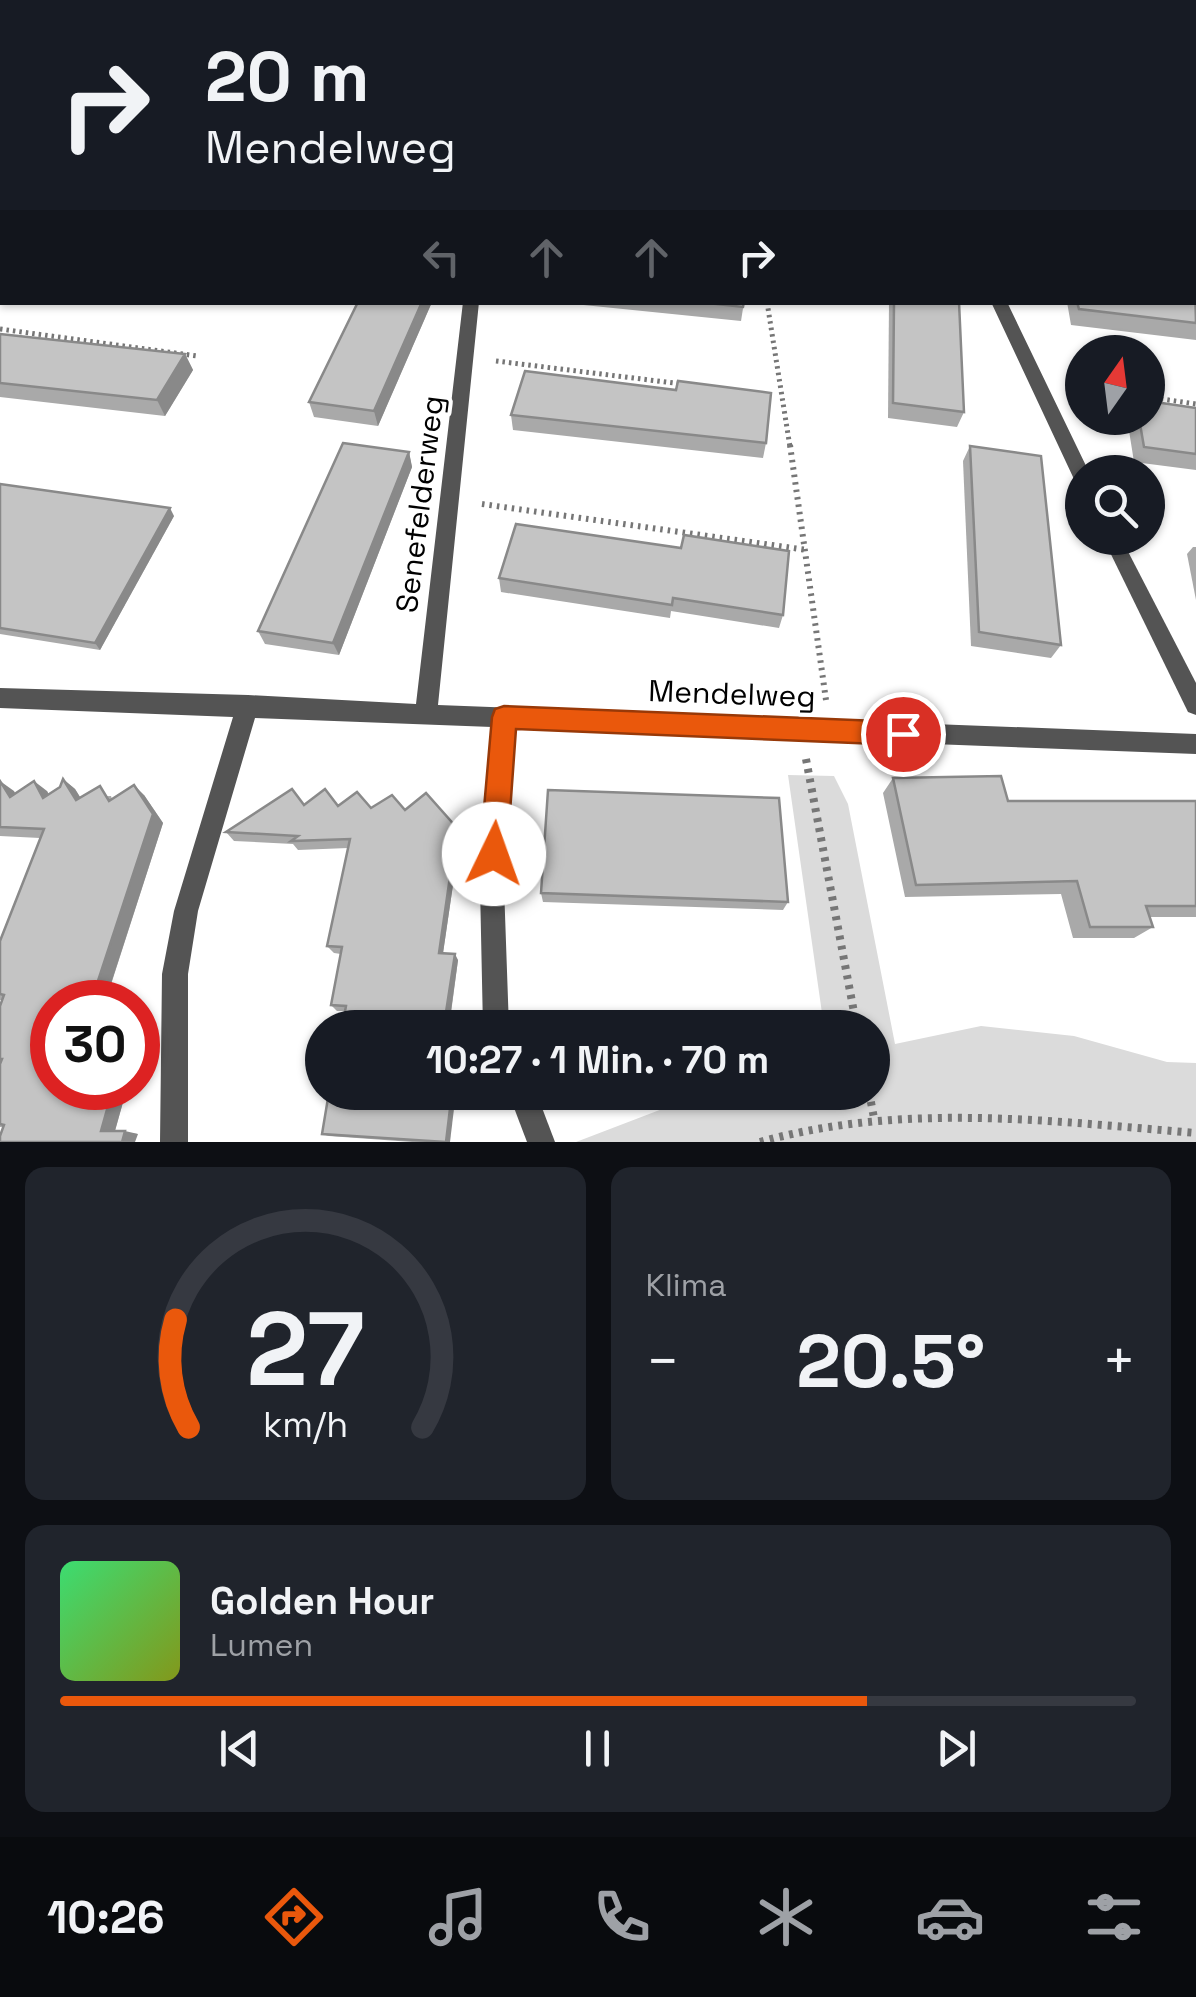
<!DOCTYPE html>
<html lang="de">
<meta charset="utf-8">
<style>
:root{--surface:#171b24;--page:#20242c;--text:#f1f3f6;--muted:#9ea1a6;--line:#363941;--accent:#ea580c}
body{margin:0;font-family:"Space Grotesk",sans-serif;background:var(--page);color:var(--text);height:100vh;display:flex;flex-direction:column;font-size:38px;white-space:nowrap}
*{box-sizing:border-box;margin:0}
p{font-size:32px;color:var(--muted)}
.icon{flex:none;width:55px;height:55px;fill:none;stroke:currentColor;stroke-width:2;stroke-linecap:round;stroke-linejoin:round}
.map{position:relative;height:1142px;overflow:hidden}
.panel{display:flex;flex-direction:column;gap:25px;padding:25px;background:#0d0f14;flex:1}
.panel>*{flex:none}
.top-card{position:absolute;left:0px;top:0px;width:1198px;height:305px;box-shadow:0 2px 8px #0004;background:#171b24;color:var(--text);overflow:hidden}
.needle{width:65px;rotate:14deg}
.buttons{position:absolute;left:1065px;top:335px;display:grid;gap:20px}
.buttons a{display:grid;place-items:center;width:100px;height:100px;border-radius:50%;background:var(--surface);box-shadow:0 2px 8px #0004;font-size:50px}
.speed{position:absolute;left:30px;top:980px;display:flex;gap:20px;font-size:50px;font-weight:700;text-align:center}
.speed>*{display:grid;place-content:center;width:130px;height:130px;border-radius:50%;background:var(--surface);box-shadow:0 2px 8px #0004;line-height:1}
.speed .limit{border:15px solid #d22;background:#fff;color:#111}
.pin{position:absolute;display:grid;place-items:center;width:85px;height:85px;color:#fff;margin:-42px;border:5px solid #fff;border-radius:50%;box-shadow:0 2px 10px #0007}
.me{position:absolute;width:110px;margin:-55px;rotate:3deg;stroke-linejoin:round;filter:drop-shadow(0 0 8px #0008)}
.turn{display:flex;align-items:center;gap:35px;height:210px;padding:0 40px;font-size:45px}
.turn .icon{width:130px;height:130px;stroke-width:2.5}
.turn b{display:block;font-size:70px;line-height:85px}
.lanes{display:flex;align-items:center;height:95px;padding:0 40px;background:#0003;justify-content:center;gap:50px;direction:ltr}
.lanes .off{opacity:.35}
.big{font-size:75px;font-weight:700;line-height:1.1}
.panel .tile{flex:1;display:flex;flex-direction:column;justify-content:center;gap:15px;min-width:0;padding:0 35px;border-radius:20px;background:var(--page)}
.panel .dial{align-items:center;gap:0}
.dial svg{height:260px;overflow:visible;fill:none;stroke:var(--line);stroke-width:7;stroke-linecap:round;text-anchor:middle}
.dial text{fill:var(--text);stroke:none}
.song{display:flex;align-items:center;gap:30px}
.cover{width:120px;height:120px;border-radius:15px;background:linear-gradient(135deg,hsl(140 70% 55%),hsl(70 70% 35%))}
.played{height:10px;border-radius:5px;background:linear-gradient(90deg,var(--accent) 75%,var(--line) 75%)}
.keys{display:flex;justify-content:space-around;direction:ltr}
.heat{display:flex;justify-content:space-between;align-items:center;font-size:55px;direction:ltr}
.panel .tiles{flex:1;display:grid;gap:25px;grid-template-columns:1fr 1fr}
.tile:last-child{grid-column:span 2}
.trip{position:absolute;left:305px;top:1010px;width:585px;height:100px;border-radius:50px;background:var(--surface);box-shadow:0 2px 8px #0004;font-weight:700;line-height:100px;text-align:center}
.tabs{display:flex;height:160px;justify-content:space-around;align-items:center;background:#090b0e;color:var(--muted)}
.tabs .icon{width:70px;height:70px}
.tabs .on{color:var(--accent)}
.tabs b{font-size:45px;color:var(--text)}
.map>svg:first-child{display:block}
.green{fill:#dbdbdb}
.lines{fill:none;stroke-linecap:round;stroke-linejoin:round}
.path-far3{stroke:#767676;stroke-width:4;stroke-dasharray:1 4;stroke-linecap:butt}
.path-far2{stroke:#767676;stroke-width:5;stroke-dasharray:2.5 4;stroke-linecap:butt}
.path-far1{stroke:#767676;stroke-width:6;stroke-dasharray:2.5 5;stroke-linecap:butt}
.path{stroke:#767676;stroke-width:8;stroke-dasharray:4 6;stroke-linecap:butt}
.minor{fill:#545454;fill-rule:evenodd}
.wall{fill:#a9a9a9}
.shaded-wall{fill:#898989}
.building{fill:#c4c4c4;stroke:#898989;stroke-width:2.5}
.route{fill:#ea580c;stroke:#983908;stroke-width:2.5}
.labels{text-anchor:middle;stroke-width:8;stroke-linejoin:round;paint-order:stroke}
.street-label{font-size:30px;fill:#000;stroke:#fff}
</style>
<div class="map">
<svg width="1196" height="1142" viewBox="0 0 1196 1142">
<rect width="100%" height="100%" fill="#fff"/>
<path class="green" d="M 788,775 L 834,776 L 848,804 L 895,1044 L 981,1026 L 1074,1036 L 1167,1062 L 1196,1063 L 1196,1142 L 576,1142 L 704,1093 L 872,1092 L 872,1028 L 824,1027 Z"/>
<g class="lines">
<g class="path-far3">
<path d="M 16,2 L 21,0"/>
<path d="M 93,2 L 97,0"/>
<path d="M 0,169 L 2,165"/>
</g>
<g class="path-far2">
<path d="M 767,302 L 790,447"/>
<path d="M 0,329 L 197,356"/>
<path d="M 496,361 L 682,384"/>
<path d="M 1148,397 L 1196,404"/>
</g>
<g class="path-far1">
<path d="M 790,445 L 826,700"/>
<path d="M 482,504 L 807,550"/>
</g>
<g class="path">
<path d="M 806,759 L 857,1028"/>
<path d="M 869,1092 L 874,1118"/>
<path d="M 760,1142 C 903,1102 1050,1121 1196,1133"/>
</g>
<g class="minor">
<path d="M 463,302 L 479,302 L 438,705 L 1196,734 L 1196,754 L 514,728 L 504,886 L 509,1028 L 483,1028 L 480,886 L 492,727 L 255,718 L 198,911 L 188,974 L 188,1142 L 160,1142 L 162,974 L 174,911 L 233,717 L 0,708 L 0,688 L 248,695 L 416,704 Z"/>
<path d="M 991,302 L 1007,302 L 1089,472 L 1082,472 L 1082,484 L 1075,482 L 1073,477 Z"/>
<path d="M 1103,538 L 1121,538 L 1196,683 L 1196,715 L 1188,712 Z"/>
<path d="M 508,1092 L 536,1092 L 555,1142 L 527,1142 Z"/>
</g>
</g>
<g class="wall">
<path d="M 1196,287 L 1196,340 L 1071,325 L 1067,302 L 1195,302 Z"/>
<path d="M 358,302 L 432,302 L 378,426 L 314,417 L 309,402 Z"/>
<path d="M 554,302 L 744,302 L 741,321 Z"/>
<path d="M 889,302 L 959,302 L 964,412 L 957,427 L 888,418 Z"/>
<path d="M 0,334 L 185,354 L 193,370 L 165,416 L 0,397 Z"/>
<path d="M 1196,408 L 1196,470 L 1134,462 L 1127,418 L 1148,418 Z"/>
<path d="M 511,415 L 766,443 L 763,458 L 513,430 Z"/>
<path d="M 970,446 L 1061,645 L 1051,658 L 971,646 L 963,461 Z"/>
<path d="M 409,452 L 412,467 L 339,655 L 265,644 L 258,631 Z"/>
<path d="M 0,484 L 174,516 L 100,650 L 0,634 Z"/>
<path d="M 516,524 L 783,615 L 779,628 L 671,611 L 670,618 L 501,592 L 499,578 Z"/>
<path d="M 1193,547 L 1196,547 L 1196,600 L 1187,554 Z"/>
<path d="M 893,778 L 1008,801 L 1196,801 L 1196,917 L 1150,917 L 1153,927 L 1134,938 L 1073,938 L 1061,894 L 905,897 L 883,793 Z"/>
<path d="M 63,779 L 75,789 L 80,797 L 111,796 L 112,799 L 144,795 L 163,823 L 106,1000 L 118,1000 L 122,1002 L 52,1002 L 52,1088 L 127,1088 L 115,1131 L 138,1134 L 0,1127 L 0,1006 L 2,1000 L 0,1000 L 0,941 L 40,838 L 0,836 L 0,781 L 15,794 L 47,791 L 49,795 L 60,787 Z"/>
<path d="M 304,805 L 405,810 L 460,837 L 443,953 L 458,960 L 451,1013 L 465,1019 L 464,1028 L 342,1028 L 345,1011 L 337,1011 L 331,1005 L 341,954 L 334,953 L 327,946 L 348,848 L 298,850 L 293,844 L 234,841 L 226,832 Z"/>
<path d="M 541,893 L 788,902 L 783,910 L 543,902 Z"/>
<path d="M 322,1134 L 450,1142 L 412,1142 L 329,1136 Z"/>
</g>
<g class="shaded-wall">
<path d="M 2,112 L 2,153 L 0,157 L 0,116 Z"/>
<path d="M 422,302 L 432,302 L 378,426 L 374,411 Z"/>
<path d="M 185,354 L 193,370 L 165,416 L 157,400 Z"/>
<path d="M 409,452 L 412,467 L 339,655 L 333,643 Z"/>
<path d="M 170,508 L 174,516 L 100,650 L 95,643 Z"/>
<path d="M 63,779 L 75,789 L 88,810 L 76,800 Z"/>
<path d="M 0,781 L 14,791 L 23,807 L 10,797 Z"/>
<path d="M 34,781 L 47,791 L 56,808 L 43,798 Z"/>
<path d="M 134,785 L 144,795 L 163,823 L 105,1002 L 92,999 Z"/>
<path d="M 457,828 L 460,837 L 442,960 L 439,953 Z"/>
<path d="M 455,954 L 458,960 L 450,1018 L 446,1012 Z"/>
<path d="M 462,1013 L 465,1019 L 464,1028 L 460,1028 Z"/>
<path d="M 113,1088 L 127,1088 L 114,1134 L 101,1131 Z"/>
<path d="M 452,1092 L 456,1092 L 450,1142 L 446,1142 Z"/>
<path d="M 125,1131 L 138,1134 L 135,1142 L 122,1142 Z"/>
</g>
<g class="building">
<path d="M 313,0 L 355,0 L 354,2 L 311,2 Z"/>
<path d="M 446,0 L 488,0 L 487,2 L 444,2 Z"/>
<rect x="638" y="0" width="252" height="2"/>
<rect x="958" y="0" width="109" height="2"/>
<path d="M 0,57 L 2,57 L 2,112 L 0,116 Z"/>
<path d="M 1195,287 L 1196,323 L 1079,309 L 1077,302 L 1195,302 Z"/>
<path d="M 358,302 L 422,302 L 374,411 L 309,402 Z"/>
<path d="M 698,302 L 744,302 L 743,307 Z"/>
<path d="M 894,302 L 959,302 L 964,412 L 893,403 Z"/>
<path d="M 0,334 L 185,354 L 157,400 L 0,383 Z"/>
<path d="M 525,371 L 676,390 L 678,381 L 771,393 L 766,443 L 511,415 Z"/>
<path d="M 1148,401 L 1196,408 L 1196,454 L 1144,447 L 1139,418 L 1148,418 Z"/>
<path d="M 343,443 L 409,452 L 333,643 L 258,631 Z"/>
<path d="M 970,446 L 1041,456 L 1061,645 L 979,632 Z"/>
<path d="M 0,484 L 170,508 L 95,643 L 0,628 Z"/>
<path d="M 516,524 L 681,548 L 684,535 L 789,551 L 783,615 L 673,598 L 672,605 L 499,578 Z"/>
<path d="M 1001,776 L 1008,801 L 1196,801 L 1196,906 L 1146,906 L 1153,927 L 1090,927 L 1077,881 L 916,885 L 893,778 Z"/>
<path d="M 63,779 L 76,800 L 100,786 L 109,801 L 134,785 L 153,814 L 92,999 L 118,1000 L 117,1002 L 52,1002 L 52,1088 L 113,1088 L 101,1131 L 125,1131 L 122,1142 L 0,1142 L 0,1136 L 4,1125 L 0,1124 L 0,1064 L 2,1059 L 0,1059 L 0,1006 L 4,995 L 0,994 L 0,941 L 44,829 L 0,827 L 0,781 L 10,797 L 34,781 L 43,798 L 60,787 Z"/>
<path d="M 292,789 L 304,805 L 325,789 L 338,806 L 357,792 L 371,808 L 392,795 L 405,810 L 426,793 L 457,828 L 439,953 L 455,954 L 446,1012 L 462,1013 L 460,1028 L 342,1028 L 346,1006 L 331,1005 L 342,947 L 327,946 L 350,839 L 291,841 L 298,836 L 226,832 Z"/>
<path d="M 548,790 L 779,798 L 788,902 L 541,893 Z"/>
<path d="M 329,1092 L 452,1092 L 446,1142 L 322,1134 Z"/>
</g>
<path class="route" d="M 504,706 L 903,722 L 912,725 L 916,734 L 912,742 L 903,745 L 516,729 L 507,854 L 503,864 L 494,868 L 484,864 L 480,854 L 492,717 L 495,709 Z"/>
<g class="labels">
<g class="street-label">
<text transform="translate(420 504) rotate(-83)" y="10">Senefelderweg</text>
<text transform="translate(732 694) rotate(2)" y="10">Mendelweg</text>
</g>
</g>
</svg>
<div class="buttons">
<a><svg class="needle" viewBox="-14 -14 28 28"><path d="M0-13l5 13h-10z" fill="#e53935"/><path d="M0 13l5-13h-10z" fill="#9ea1a6"/></svg></a>
<a><svg class="icon" aria-label="search" viewBox="0 0 24 24"><circle cx="10" cy="10" r="6"/><path d="M15 15l6 6"/></svg></a>
</div>
<div class="speed"><div class="limit">30</div></div>
<div class="pin" style="left:903px;top:734px;background:#d93025"><svg class="icon" aria-label="arrive" viewBox="0 0 24 24"><path d="M6 21V4h12l-3 4 3 4H6"/></svg></div>
<svg class="me" style="left:494px;top:854px" viewBox="-20 -20 40 40"><circle r="19" fill="#fff"/><path d="M0-13L10 11 0 6-10 11z" fill="#ea580c"/></svg>
<div class="trip">10:27 · 1 Min. · 70 m</div>
<div class="top-card">
<div class="turn"><svg class="icon" aria-label="right" viewBox="0 0 24 24"><path d="M7 20v-9h11M14 6l5 5-5 5"/></svg><div><b>20 m</b>Mendelweg</div></div>
<div class="lanes"><svg class="icon off" aria-label="left" viewBox="0 0 24 24"><path d="M17 20v-9H6M10 6l-5 5 5 5"/></svg><svg class="icon off" aria-label="ahead" viewBox="0 0 24 24"><path d="M12 20V5M6 11l6-6 6 6"/></svg><svg class="icon off" aria-label="ahead" viewBox="0 0 24 24"><path d="M12 20V5M6 11l6-6 6 6"/></svg><svg class="icon" aria-label="right" viewBox="0 0 24 24"><path d="M7 20v-9h11M14 6l5 5-5 5"/></svg></div>
</div>
</div>
<section class="panel">
<div class="tiles">
<div class="tile dial"><svg viewBox="0 0 100 80">
<path d="M14 69A42 42 0 1 1 86 69"/>
<path d="M14 69A42 42 0 0 1 10 36" stroke="#ea580c"/>
<text x="50" y="56" font-size="32" font-weight="700">27</text>
<text x="50" y="72" font-size="11">km/h</text>
</svg></div>
<div class="tile"><p>Klima</p>
<div class="heat"><a>−</a><b class="big">20.5°</b><a>+</a></div>
</div>
<div class="tile">
<div class="song"><i class="cover"></i><div><b>Golden Hour</b><p>Lumen</p></div></div>
<div class="played"></div>
<div class="keys"><svg class="icon" aria-label="previous" viewBox="0 0 24 24"><path d="M18 5L8 12l10 7zM5 5v14"/></svg><svg class="icon" aria-label="pause" viewBox="0 0 24 24"><path d="M8 5v14M16 5v14"/></svg><svg class="icon" aria-label="next" viewBox="0 0 24 24"><path d="M6 5l10 7-10 7zM19 5v14"/></svg></div>
</div>
</div>
</section>
<nav class="tabs">
<b>10:26</b>
<svg class="icon on" aria-label="directions" viewBox="0 0 24 24"><path d="M12 3l9 9-9 9-9-9zM9 14v-3h6M13 9l2 2-2 2"/></svg>
<svg class="icon" aria-label="music" viewBox="0 0 24 24"><path d="M9 18V5l10-2v13"/><circle cx="6" cy="18" r="3"/><circle cx="16" cy="16" r="3"/></svg>
<svg class="icon" aria-label="phone" viewBox="0 0 24 24"><path d="M5 4h4l2 5-3 2q2 4 5 5l2-3 5 2v4C11 20 4 13 5 4z"/></svg>
<svg class="icon" aria-label="climate" viewBox="0 0 24 24"><path d="M12 3v18M4 7l16 10M4 17L20 7"/></svg>
<svg class="icon" aria-label="car" viewBox="0 0 24 24"><path d="M5 17H2v-5l4-1 3-4h7l3 4 3 1v5h-3M9 17h6M6 11h13"/><circle cx="7" cy="17" r="2"/><circle cx="17" cy="17" r="2"/></svg>
<svg class="icon" aria-label="filters" viewBox="0 0 24 24"><path d="M4 7h16M4 17h16"/><circle cx="9" cy="7" r="2"/><circle cx="15" cy="17" r="2"/></svg>
</nav>
